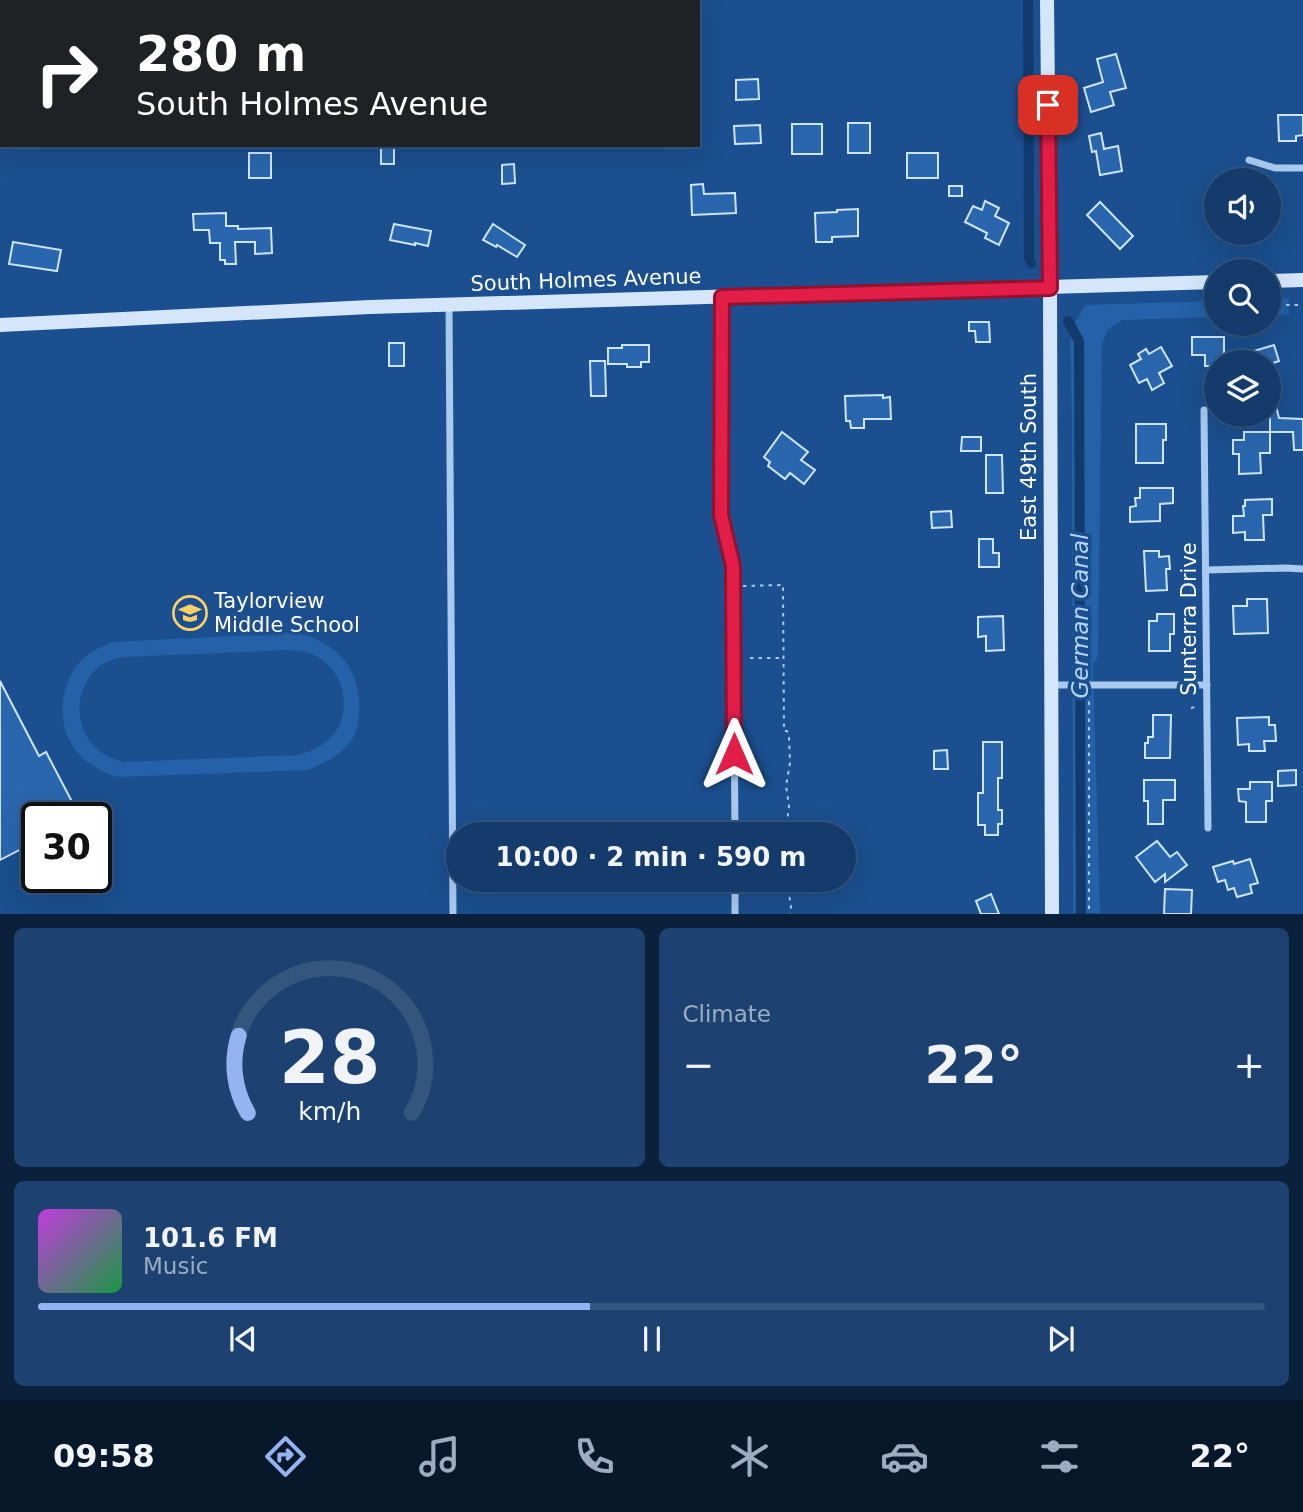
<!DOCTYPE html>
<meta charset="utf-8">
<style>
:root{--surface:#143b6b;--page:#1d4271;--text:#f1f3f6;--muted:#9dadc1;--line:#33557e;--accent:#95b2f1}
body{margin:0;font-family:"DejaVu Sans",sans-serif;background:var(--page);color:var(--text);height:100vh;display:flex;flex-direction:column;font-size:26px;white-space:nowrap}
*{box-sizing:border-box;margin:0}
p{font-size:23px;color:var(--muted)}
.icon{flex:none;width:38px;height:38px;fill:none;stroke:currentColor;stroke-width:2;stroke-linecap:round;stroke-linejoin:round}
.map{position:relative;height:914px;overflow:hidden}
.panel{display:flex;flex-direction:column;gap:14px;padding:14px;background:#0b203b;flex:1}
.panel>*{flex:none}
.guide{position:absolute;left:0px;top:0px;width:700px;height:147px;box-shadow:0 7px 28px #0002,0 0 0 2px var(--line);background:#202124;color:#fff;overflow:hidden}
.buttons{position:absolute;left:1204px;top:168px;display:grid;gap:14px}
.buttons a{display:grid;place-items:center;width:77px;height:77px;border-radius:50%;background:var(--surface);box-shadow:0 7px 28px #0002,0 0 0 2px var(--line);font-size:35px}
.speed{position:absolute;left:21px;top:802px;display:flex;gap:14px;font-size:35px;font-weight:700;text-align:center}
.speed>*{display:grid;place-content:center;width:91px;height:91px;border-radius:50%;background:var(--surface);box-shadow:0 7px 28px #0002,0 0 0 2px var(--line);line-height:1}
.speed .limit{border:4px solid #111;border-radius:10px;background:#fff;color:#111}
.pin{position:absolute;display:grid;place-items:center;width:60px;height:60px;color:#fff;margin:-30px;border-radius:14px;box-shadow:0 4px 10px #0006}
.me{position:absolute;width:77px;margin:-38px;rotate:0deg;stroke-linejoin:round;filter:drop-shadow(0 0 5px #0008)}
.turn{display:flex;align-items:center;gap:24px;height:147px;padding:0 21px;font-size:32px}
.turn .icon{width:91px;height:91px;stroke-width:2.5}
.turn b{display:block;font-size:49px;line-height:60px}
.big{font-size:52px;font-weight:700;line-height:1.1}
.panel .card{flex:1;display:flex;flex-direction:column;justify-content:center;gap:10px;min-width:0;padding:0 24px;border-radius:10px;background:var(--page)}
.panel .dial{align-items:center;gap:0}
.dial svg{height:182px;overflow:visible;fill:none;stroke:var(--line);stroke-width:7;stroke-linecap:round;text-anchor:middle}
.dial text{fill:var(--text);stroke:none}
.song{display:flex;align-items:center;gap:21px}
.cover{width:84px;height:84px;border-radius:10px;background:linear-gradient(135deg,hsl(290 70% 55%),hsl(140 70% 35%))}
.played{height:7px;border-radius:4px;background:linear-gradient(90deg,var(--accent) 45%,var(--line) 45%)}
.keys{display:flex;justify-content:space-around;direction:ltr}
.heat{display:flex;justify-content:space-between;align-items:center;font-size:38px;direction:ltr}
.panel .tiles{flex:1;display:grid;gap:14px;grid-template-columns:1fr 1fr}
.card:last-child{grid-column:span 2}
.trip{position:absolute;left:446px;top:822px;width:410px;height:70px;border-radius:35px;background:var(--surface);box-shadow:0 7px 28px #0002,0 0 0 2px var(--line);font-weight:700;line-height:70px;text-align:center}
.menu{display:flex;height:112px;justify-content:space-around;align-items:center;background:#08182b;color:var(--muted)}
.menu .icon{width:49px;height:49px}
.menu .active{color:var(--accent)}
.menu b{font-size:32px;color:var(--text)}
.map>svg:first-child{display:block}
.green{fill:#2461a8;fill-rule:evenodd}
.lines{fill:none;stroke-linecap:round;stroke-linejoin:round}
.canal{stroke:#123a6d;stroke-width:10}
.building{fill:#2a66ad;stroke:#cfe3fa;stroke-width:2}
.path{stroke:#a9c9ee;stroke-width:2;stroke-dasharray:3.5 5;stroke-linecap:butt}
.street{stroke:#a9c9ee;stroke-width:7}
.secondary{stroke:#d6e6fa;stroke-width:14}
.route-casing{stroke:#92132f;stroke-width:18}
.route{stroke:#e11d48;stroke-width:12}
.labels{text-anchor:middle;stroke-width:7;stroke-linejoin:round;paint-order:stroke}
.street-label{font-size:21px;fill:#fff;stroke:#1b4f8f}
.poi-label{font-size:21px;fill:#fff;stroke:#1b4f8f;text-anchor:start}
.water-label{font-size:23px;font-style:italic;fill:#b5d3f5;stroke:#1b4f8f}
</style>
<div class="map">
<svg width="1303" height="914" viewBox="0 0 1303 914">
<rect width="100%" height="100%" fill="#1b4f8f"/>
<g class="green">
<path d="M 1289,298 L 1289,315 L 1269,316 L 1269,299 Z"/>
<path d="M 1216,301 L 1216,317 L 1122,320 L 1108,329 L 1102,344 L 1098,656 L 1093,665 L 1100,913 L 1073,913 L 1072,424 L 1070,331 L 1085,305 Z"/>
<path d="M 288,633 C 326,635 358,661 359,701 C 359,712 359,725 355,734 C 346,753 326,762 308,770 L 117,777 C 76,764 55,733 65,690 C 68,682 71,672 77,665 C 86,654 100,647 113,642 ZM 289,650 C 300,651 312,652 321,659 C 349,678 353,724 323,744 C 316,750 307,752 298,755 L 123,762 C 115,759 105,756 98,750 C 71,727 74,680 106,662 C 111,660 117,659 122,657 Z"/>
</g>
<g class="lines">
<g class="canal">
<path d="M 1028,0 L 1029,258 L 1031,263"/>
<path d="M 1068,321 L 1079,341 L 1081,914"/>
</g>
</g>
<g class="building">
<path d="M 1116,54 L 1126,88 L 1110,92 L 1114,105 L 1091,112 L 1084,88 L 1103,82 L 1097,59 Z"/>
<path d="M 758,79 L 759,99 L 736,100 L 736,80 Z"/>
<path d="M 1278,115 L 1303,115 L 1303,135 L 1296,136 L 1296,141 L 1279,141 Z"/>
<rect x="848" y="123" width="22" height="30"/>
<rect x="792" y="124" width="30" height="30"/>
<path d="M 760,125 L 761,143 L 735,144 L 734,126 Z"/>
<path d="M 1101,133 L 1104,149 L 1118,146 L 1122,171 L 1100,175 L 1096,151 L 1092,152 L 1089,136 Z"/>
<rect x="381" y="145" width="13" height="19"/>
<rect x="249" y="153" width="22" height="25"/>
<rect x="907" y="153" width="31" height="25"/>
<path d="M 514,164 L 515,183 L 502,184 L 502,165 Z"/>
<path d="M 703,184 L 704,194 L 735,193 L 736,213 L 692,215 L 691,185 Z"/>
<rect x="949" y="186" width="13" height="10"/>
<path d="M 985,201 L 999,208 L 995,216 L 1009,223 L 999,245 L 985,238 L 987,233 L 965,222 L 973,206 L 982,210 Z"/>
<path d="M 1100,202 L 1133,236 L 1120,249 L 1087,215 Z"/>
<path d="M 858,209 L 858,236 L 832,237 L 832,242 L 816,242 L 815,213 L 837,212 L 837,210 Z"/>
<path d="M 226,213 L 226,226 L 238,226 L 238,229 L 271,228 L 272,253 L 255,254 L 255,242 L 235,242 L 236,264 L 225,264 L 225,260 L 220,260 L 220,243 L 210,243 L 209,230 L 194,230 L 193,214 Z"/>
<path d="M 394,224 L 431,231 L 428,246 L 415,243 L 415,245 L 390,240 Z"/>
<path d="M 493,224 L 525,245 L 517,257 L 497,245 L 496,247 L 483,240 Z"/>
<path d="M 13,242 L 61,250 L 57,271 L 9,264 Z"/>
<path d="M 969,322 L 989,322 L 990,342 L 976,342 L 975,331 L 969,331 Z"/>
<path d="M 1192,337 L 1224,337 L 1224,362 L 1216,362 L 1216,366 L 1205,366 L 1205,355 L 1192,355 Z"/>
<rect x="389" y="343" width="15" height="23"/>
<path d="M 622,345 L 649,345 L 649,362 L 641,362 L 641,367 L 627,367 L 627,364 L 608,364 L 608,348 L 622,348 Z"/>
<path d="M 1274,345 L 1279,361 L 1273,363 L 1279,383 L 1269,386 L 1269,362 L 1257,362 L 1254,351 Z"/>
<path d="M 1161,347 L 1172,366 L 1159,373 L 1164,383 L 1152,390 L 1147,379 L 1139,383 L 1130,365 L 1141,359 L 1138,354 L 1146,349 L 1149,354 Z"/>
<path d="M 590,361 L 605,361 L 606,396 L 591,396 Z"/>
<path d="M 1273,394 L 1279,418 L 1303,419 L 1303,450 L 1294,450 L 1293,432 L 1270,432 L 1270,395 Z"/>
<path d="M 883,395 L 883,398 L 890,397 L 891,419 L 864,419 L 864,428 L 851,428 L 850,421 L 846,421 L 845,396 Z"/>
<path d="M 1136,424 L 1166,424 L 1166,440 L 1163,440 L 1163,463 L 1136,463 Z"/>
<path d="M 782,432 L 808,452 L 801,460 L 815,470 L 804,484 L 790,473 L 785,479 L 768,466 L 770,462 L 764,457 Z"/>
<path d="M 1244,432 L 1270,432 L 1270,453 L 1260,453 L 1261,473 L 1239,474 L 1239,454 L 1233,454 L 1233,440 L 1244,440 Z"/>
<path d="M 962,437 L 981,437 L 981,451 L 961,451 Z"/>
<path d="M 986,455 L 1002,455 L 1003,493 L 986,493 Z"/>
<path d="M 1140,488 L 1173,488 L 1173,503 L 1160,504 L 1160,521 L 1130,522 L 1130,507 L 1136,506 L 1135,498 L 1140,498 Z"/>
<path d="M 1272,499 L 1272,515 L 1263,515 L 1264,540 L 1245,540 L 1245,532 L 1233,533 L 1233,516 L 1244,516 L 1243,506 L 1245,506 L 1245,500 Z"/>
<path d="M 951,511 L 952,527 L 932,528 L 931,512 Z"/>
<path d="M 979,539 L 993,539 L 993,553 L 999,553 L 999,567 L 979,567 Z"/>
<path d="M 1144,551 L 1159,551 L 1159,557 L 1169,556 L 1170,569 L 1166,569 L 1167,590 L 1146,591 Z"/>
<path d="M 1247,599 L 1267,599 L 1268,633 L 1234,634 L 1233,606 L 1247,606 Z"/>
<path d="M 1157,614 L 1174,614 L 1174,634 L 1170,634 L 1170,651 L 1149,651 L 1149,621 L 1157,621 Z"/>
<path d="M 1003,616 L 1004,650 L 986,651 L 986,636 L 978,637 L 978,617 Z"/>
<path d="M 0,681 L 39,756 L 46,752 L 80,817 L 37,817 L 37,841 L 0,860 Z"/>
<path d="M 1153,715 L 1171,715 L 1170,758 L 1145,758 L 1145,743 L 1148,743 L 1148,737 L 1153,737 Z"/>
<path d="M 1269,717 L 1269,725 L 1275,725 L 1276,741 L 1264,741 L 1265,751 L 1249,751 L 1249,744 L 1238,745 L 1237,718 Z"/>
<path d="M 983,742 L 1002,742 L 1002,778 L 998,778 L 998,810 L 1002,810 L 1002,824 L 998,824 L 998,835 L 985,835 L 985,825 L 978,825 L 978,793 L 983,793 Z"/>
<path d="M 947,750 L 948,769 L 934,769 L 934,751 Z"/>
<path d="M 1296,770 L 1296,785 L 1278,786 L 1278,771 Z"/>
<path d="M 1144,780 L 1175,780 L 1175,800 L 1163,800 L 1163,824 L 1148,824 L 1148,801 L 1144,801 Z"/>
<path d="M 1250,782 L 1272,782 L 1272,801 L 1266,801 L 1266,822 L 1246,822 L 1246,802 L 1239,801 L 1238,789 L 1250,789 Z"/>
<path d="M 1157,841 L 1170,857 L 1177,852 L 1187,865 L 1165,882 L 1165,874 L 1155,882 L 1136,857 Z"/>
<path d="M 1250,859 L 1258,883 L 1250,885 L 1252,893 L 1237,897 L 1234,888 L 1228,890 L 1225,880 L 1218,882 L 1213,867 L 1233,861 L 1234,864 Z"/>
<path d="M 1165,889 L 1192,890 L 1191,914 L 1164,914 Z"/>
<path d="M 991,894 L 999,914 L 981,914 L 976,901 Z"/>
</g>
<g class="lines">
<g class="path">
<path d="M 1269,305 L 1303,305"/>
<path d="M 743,586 L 783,585 L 784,731 L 787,731 L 789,737 L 790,763 L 786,786 L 789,806 L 786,829 L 786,835"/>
<path d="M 1190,591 L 1195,591"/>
<path d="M 750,658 L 784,658"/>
<path d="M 1190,661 L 1195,663"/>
<path d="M 1089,693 L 1089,914"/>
<path d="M 1191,708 L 1195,707"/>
<path d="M 787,880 L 791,907 L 790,914"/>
</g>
<g class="street">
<path d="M 1249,160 L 1275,168 L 1303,168"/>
<path d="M 722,297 L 721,515 L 733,566 L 735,835"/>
<path d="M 449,305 L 453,914"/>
<path d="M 1204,410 L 1208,828"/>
<path d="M 1206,570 L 1286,568 L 1303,569"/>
<path d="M 1051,685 L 1207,685"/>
<path d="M 735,880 L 735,914"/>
</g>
<g class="secondary">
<path d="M 1047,0 L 1050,288 L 1052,914"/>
<path d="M 1269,281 L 1303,280"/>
<path d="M 0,325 L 370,307 L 1216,282"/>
</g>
</g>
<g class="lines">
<g class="route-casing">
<path id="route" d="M 734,754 L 733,566 L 721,515 L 722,297 L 1050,288 L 1048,105"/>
</g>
<use href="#route" class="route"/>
</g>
<defs>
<g id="school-ring" transform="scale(1.75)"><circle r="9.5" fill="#1b4f8f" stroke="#ffd166" stroke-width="1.5"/><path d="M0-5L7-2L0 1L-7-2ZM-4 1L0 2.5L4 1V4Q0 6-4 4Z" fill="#ffd166"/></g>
</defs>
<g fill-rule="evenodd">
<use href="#school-ring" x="190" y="613"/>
</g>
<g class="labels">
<g class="street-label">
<text transform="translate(586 280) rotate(-2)" y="7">South Holmes Avenue</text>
<text transform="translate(1029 457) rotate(-90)" y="7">East 49th South</text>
<text transform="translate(1189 619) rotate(-90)" y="7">Sunterra Drive</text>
</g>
<g class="poi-label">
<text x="214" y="608">Taylorview<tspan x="214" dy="24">Middle School</tspan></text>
</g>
<g class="water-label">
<text transform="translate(1080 616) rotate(-90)" y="8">German Canal</text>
</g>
</g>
</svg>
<div class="buttons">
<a><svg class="icon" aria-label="sound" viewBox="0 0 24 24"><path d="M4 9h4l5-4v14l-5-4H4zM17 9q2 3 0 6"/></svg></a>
<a><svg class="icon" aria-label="search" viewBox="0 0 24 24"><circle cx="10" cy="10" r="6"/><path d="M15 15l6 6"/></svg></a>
<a><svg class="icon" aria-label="layers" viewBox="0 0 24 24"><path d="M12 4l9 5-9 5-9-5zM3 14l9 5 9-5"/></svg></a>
</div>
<div class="speed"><div class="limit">30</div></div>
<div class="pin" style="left:1048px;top:105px;background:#d93025"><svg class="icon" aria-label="arrive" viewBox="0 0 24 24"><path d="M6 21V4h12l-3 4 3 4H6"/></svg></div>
<svg class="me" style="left:734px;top:754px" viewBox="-20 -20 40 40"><path d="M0-17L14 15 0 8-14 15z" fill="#e11d48" stroke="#fff" stroke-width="4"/></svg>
<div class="trip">10:00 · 2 min · 590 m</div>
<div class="guide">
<div class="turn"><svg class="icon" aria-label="right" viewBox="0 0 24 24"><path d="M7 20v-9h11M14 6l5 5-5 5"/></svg><div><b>280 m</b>South Holmes Avenue</div></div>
</div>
</div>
<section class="panel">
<div class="tiles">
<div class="card dial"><svg viewBox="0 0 100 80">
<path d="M14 69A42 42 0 1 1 86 69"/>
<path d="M14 69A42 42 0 0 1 10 35" stroke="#95b2f1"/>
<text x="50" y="56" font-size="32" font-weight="700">28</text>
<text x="50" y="72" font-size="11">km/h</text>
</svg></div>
<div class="card"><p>Climate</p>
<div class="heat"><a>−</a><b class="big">22°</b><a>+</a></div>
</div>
<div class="card">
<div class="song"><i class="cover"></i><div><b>101.6 FM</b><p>Music</p></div></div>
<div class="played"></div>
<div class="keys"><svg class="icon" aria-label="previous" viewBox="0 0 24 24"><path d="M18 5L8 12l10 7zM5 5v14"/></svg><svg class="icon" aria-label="pause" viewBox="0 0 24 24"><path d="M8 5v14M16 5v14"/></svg><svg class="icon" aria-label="next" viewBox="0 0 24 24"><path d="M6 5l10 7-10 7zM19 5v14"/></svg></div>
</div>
</div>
</section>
<nav class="menu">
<b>09:58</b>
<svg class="icon active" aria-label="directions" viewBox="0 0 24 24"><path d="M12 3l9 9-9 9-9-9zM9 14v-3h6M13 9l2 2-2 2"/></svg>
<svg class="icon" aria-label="music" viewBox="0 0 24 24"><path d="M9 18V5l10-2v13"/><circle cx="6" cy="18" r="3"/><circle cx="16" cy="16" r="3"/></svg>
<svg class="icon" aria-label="phone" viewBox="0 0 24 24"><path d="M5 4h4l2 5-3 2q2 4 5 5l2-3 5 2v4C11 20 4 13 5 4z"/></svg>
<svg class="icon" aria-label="climate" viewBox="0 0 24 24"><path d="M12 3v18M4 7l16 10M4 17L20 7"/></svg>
<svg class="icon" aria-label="car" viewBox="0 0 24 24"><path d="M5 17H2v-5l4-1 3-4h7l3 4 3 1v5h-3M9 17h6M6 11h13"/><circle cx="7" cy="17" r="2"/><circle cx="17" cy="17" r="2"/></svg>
<svg class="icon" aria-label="filters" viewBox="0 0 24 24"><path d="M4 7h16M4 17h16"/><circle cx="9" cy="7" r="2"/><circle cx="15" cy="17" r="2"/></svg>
<b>22°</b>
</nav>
